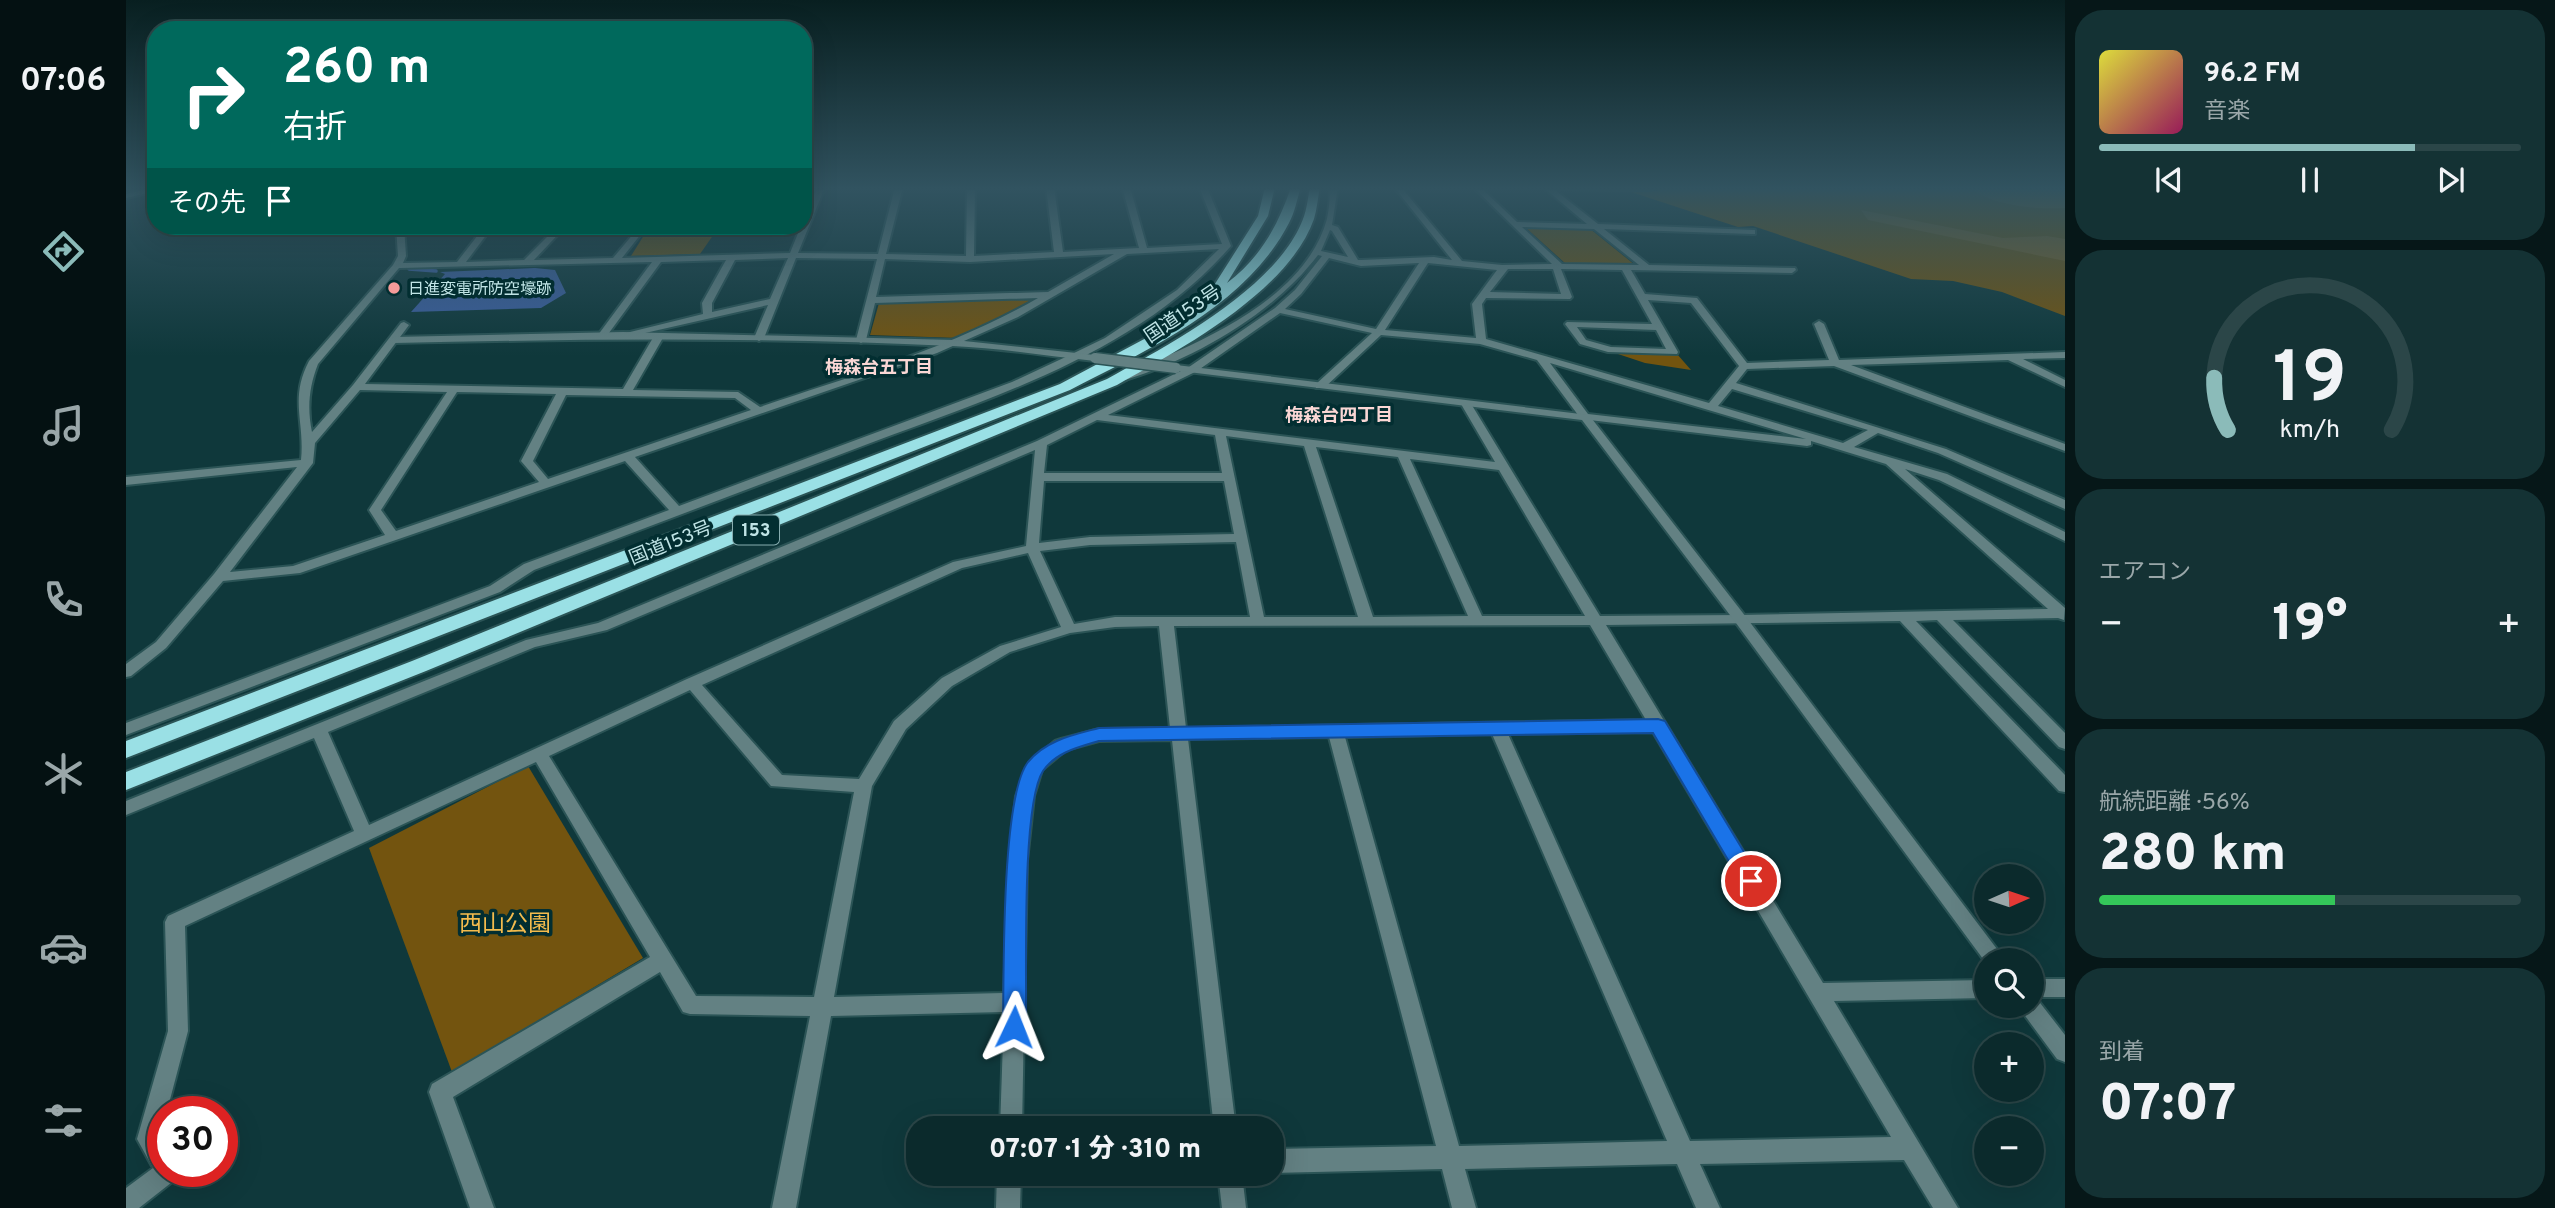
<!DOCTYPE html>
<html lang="ja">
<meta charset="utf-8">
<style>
:root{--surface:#0b2a2c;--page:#143234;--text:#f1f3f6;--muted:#9aa7a9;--line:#2b4648;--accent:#8bbbb9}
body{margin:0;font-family:Overpass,"Noto Sans JP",sans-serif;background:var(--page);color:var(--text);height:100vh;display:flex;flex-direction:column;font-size:26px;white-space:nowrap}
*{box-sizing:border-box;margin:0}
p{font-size:23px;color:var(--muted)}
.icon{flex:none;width:38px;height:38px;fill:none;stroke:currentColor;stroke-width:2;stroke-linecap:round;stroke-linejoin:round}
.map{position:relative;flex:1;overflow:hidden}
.drawer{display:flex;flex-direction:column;gap:10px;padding:10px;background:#061718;width:490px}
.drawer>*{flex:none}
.top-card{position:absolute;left:21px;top:21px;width:665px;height:214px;border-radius:28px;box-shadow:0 7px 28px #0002,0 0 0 2px var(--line);background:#00695c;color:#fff;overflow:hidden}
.needle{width:46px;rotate:87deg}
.fabs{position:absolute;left:1848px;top:864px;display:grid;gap:14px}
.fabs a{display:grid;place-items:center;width:70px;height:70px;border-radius:50%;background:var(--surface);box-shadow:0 7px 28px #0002,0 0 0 2px var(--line);font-size:35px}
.speed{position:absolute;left:21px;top:1096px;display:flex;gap:14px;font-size:35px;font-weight:700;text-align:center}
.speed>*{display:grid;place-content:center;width:91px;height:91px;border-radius:50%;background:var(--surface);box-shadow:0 7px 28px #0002,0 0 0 2px var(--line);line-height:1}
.speed .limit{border:10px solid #d22;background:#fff;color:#111}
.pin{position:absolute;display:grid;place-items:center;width:60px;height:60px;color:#fff;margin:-30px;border:4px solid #fff;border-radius:50%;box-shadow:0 2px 7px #0007}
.me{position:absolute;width:77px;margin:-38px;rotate:2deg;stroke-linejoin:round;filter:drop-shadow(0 0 5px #0008)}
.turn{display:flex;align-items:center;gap:24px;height:147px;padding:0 21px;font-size:32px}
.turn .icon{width:91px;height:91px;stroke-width:2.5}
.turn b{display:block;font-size:49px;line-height:60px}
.then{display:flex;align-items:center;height:66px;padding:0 21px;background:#0003;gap:14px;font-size:26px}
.big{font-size:52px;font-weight:800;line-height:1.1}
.drawer .widget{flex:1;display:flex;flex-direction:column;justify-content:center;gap:10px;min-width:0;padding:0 24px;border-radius:28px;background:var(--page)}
.drawer .dial{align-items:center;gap:0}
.dial svg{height:182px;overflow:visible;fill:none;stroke:var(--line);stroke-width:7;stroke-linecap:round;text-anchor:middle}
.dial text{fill:var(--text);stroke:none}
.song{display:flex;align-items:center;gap:21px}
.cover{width:84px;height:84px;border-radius:10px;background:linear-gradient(135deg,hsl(60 70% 55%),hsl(330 70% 35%))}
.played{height:7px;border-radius:4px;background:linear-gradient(90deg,var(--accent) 75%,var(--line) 75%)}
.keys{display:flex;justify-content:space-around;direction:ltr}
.heat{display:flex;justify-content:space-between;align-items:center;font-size:38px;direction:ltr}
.charge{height:10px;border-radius:5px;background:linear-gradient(90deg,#34c759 56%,var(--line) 0)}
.trip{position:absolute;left:780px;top:1116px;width:378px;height:70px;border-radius:28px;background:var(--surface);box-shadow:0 7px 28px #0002,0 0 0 2px var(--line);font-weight:800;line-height:70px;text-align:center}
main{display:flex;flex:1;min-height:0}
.tabs{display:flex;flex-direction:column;width:126px;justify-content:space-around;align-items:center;background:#041112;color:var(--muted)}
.tabs .icon{width:49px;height:49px}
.tabs .selected{color:var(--accent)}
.tabs b{font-size:32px;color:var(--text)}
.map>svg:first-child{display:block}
.green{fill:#73540f}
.forest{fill:#826224}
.water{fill:#3b5e9e}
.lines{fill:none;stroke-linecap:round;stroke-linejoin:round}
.stream{stroke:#3b5e9e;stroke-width:3.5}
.minor-casing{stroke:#2b5456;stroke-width:4}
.tertiary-casing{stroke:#2b5456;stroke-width:4}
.trunk-casing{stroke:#2b5456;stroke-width:4}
.minor{fill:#638183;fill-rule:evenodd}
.tertiary{fill:#638183;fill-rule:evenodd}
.trunk{fill:#9ae0e5;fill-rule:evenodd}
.tertiary-bridge-casing{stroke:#2b5456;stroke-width:13;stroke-linecap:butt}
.tertiary-bridge{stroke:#638183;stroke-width:10}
.route{fill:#1a73e8;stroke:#114b97;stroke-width:2}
.poi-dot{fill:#f59b99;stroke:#022e31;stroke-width:2.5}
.labels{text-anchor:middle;stroke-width:7;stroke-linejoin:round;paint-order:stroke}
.far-poi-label{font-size:16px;fill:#c0e4e6;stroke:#022e31;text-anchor:start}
.far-neighbourhood-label{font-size:18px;font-weight:bold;fill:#fad7d5;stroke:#022e31}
.shield{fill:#022e31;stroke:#87adb0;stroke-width:2}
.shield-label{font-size:18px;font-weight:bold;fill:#c0e4e6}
.street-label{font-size:19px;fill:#c0e4e6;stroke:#022e31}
.near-park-label{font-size:23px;fill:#f3bb4d;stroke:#022e31}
</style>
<main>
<nav class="tabs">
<b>07:06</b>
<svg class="icon selected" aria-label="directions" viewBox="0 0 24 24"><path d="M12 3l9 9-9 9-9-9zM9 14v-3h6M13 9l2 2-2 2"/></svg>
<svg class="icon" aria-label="music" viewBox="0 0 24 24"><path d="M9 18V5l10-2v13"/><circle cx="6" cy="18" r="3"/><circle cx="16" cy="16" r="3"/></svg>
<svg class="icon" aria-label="phone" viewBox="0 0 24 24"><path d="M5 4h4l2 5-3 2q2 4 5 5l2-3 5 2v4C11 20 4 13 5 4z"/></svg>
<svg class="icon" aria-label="climate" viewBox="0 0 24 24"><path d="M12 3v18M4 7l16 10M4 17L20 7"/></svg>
<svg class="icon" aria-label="car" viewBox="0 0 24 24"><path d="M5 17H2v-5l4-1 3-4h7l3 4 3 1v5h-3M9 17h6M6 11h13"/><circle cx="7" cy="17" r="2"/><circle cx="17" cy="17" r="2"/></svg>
<svg class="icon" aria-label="filters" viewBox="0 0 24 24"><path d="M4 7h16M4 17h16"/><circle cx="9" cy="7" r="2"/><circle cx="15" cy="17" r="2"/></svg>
</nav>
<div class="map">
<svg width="1939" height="1208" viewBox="0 0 1939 1208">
<rect width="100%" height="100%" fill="#0f383b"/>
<g class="green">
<path d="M 1530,187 L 1939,187 L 1939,316 L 1876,292 L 1827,281 L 1785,279 L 1627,226 L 1612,227 L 1505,192 L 1532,191 Z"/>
<path d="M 1399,227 L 1463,228 L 1509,265 L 1440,264 Z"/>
<path d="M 585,231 L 588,234 L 574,254 L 505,256 L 520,232 Z"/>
<path d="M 908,299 L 832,338 L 744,335 L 753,303 Z"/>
<path d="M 1489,353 L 1551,354 L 1565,370 L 1519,363 Z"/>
<path d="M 402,766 L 517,958 L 326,1072 L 243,848 Z"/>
</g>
<g class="forest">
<path d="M 1844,187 L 1939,187 L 1939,208 C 1911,209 1866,207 1844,187 Z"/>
<path d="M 1735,210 L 1877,238 L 1921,236 L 1939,239 L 1939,261 L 1742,220 Z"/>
</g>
<path class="water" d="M 409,268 L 429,270 L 440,293 L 415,308 L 285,312 L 319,274 L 314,272 Z"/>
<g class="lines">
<path class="stream" d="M 283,269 L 310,271"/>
<g class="minor-casing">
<g id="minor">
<path d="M 30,187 L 30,191 L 0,198 L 0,194 Z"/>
<path d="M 691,187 L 699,187 L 672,253 L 752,254 L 769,187 L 777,187 L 760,254 L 840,256 L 841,187 L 849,187 L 848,256 L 928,252 L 920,187 L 928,187 L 937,252 L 1013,248 L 996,187 L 1004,187 L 1021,248 L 1096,244 L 1073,187 L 1081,187 L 1105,246 C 1008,357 859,399 726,450 C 619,490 514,530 408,570 L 374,592 L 0,735 L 0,723 L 364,586 L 398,564 L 543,510 L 499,461 L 174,573 L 97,581 L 40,648 L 5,676 L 0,677 L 0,664 L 30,642 L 88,574 L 171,467 L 0,485 L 0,477 L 175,460 C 179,422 163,399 183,361 L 267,265 L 272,256 L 270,226 L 278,226 L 280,256 L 277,263 L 331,262 L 359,226 L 367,226 L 340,262 L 398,260 L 432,226 L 440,226 L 408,260 L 487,258 L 514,226 L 520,226 L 519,229 L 595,228 L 599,230 L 595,232 L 515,234 L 496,258 L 664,253 L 675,226 L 677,226 ZM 1093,249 L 1051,290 L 979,338 L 946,354 L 886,382 L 553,506 L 509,457 L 811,353 L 892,317 L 1001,254 ZM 988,254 L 922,292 L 750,297 L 759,259 L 844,262 ZM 662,258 L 644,299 L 586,312 L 586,303 L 609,260 ZM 670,258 L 751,259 L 730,340 L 735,343 L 740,340 L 749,303 L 912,298 C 825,348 728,375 634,407 L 612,392 L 507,390 L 538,336 L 533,333 L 528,336 L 497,389 L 239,384 L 283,325 L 278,322 L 275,323 L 227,385 L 186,432 C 181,408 183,387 192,364 L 273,268 L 526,262 L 472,335 L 477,338 L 480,337 L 535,262 L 600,260 L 576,303 L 577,314 L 492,335 L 497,338 L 642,305 L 628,338 L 633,341 L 638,338 ZM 234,390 L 321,392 L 243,510 L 259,535 L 167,566 L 104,572 L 187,463 L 189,443 ZM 331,392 L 430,394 L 395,461 L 413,482 L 270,531 L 255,510 ZM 440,395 L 609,398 L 625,410 L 422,479 L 407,461 Z"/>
<path d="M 1204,187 L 1212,187 L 1206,225 L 1212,227 L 1232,260 L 1235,260 L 1308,257 L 1326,260 L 1268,187 L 1275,187 L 1336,261 L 1376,265 L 1426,264 L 1347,187 L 1354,187 L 1391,222 L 1461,224 L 1417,187 L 1425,187 L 1472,224 L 1629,230 L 1629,234 L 1626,234 L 1478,229 L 1523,265 L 1669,268 L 1670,270 L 1666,273 L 1505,270 L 1519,294 L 1571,298 L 1621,363 L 1703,360 L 1688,324 L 1693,321 L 1698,324 L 1713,360 L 1939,352 L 1939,358 L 1897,359 L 1939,380 L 1939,387 L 1882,360 L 1725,365 L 1939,444 L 1939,451 L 1708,366 L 1621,369 L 1610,383 L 1820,449 L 1939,500 L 1939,509 L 1812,453 L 1752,433 L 1728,447 L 1821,474 L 1939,532 L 1939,541 L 1813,480 L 1779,469 L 1939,608 L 1938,620 L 1932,618 L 1827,620 L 1939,733 L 1939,749 L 1933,747 L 1811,620 L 1790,621 L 1939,775 L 1939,792 L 1933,791 L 1774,621 L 1480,625 L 1697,983 L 1860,980 L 1860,998 L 1708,1001 L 1832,1208 L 1807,1208 L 1778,1160 L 1574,1164 L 1594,1208 L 1570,1208 L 1551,1164 L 1339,1169 L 1350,1208 L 1326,1208 L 1316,1169 L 1146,1173 L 1146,1149 L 1310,1146 L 1203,737 L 1062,739 L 1110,1129 L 1088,1129 L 1046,740 L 973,741 L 940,750 L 916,770 L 908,796 L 901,861 L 896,1129 L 874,1129 L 878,1012 L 705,1016 L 670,1208 L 646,1208 L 684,1016 L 564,1014 L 557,1012 L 534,972 L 327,1097 L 368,1208 L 344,1208 L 303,1092 L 306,1084 L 524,957 L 410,762 L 59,926 L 62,1031 L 41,1111 L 37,1111 L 34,1137 L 37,1142 L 37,1171 L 54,1171 L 50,1179 L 13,1208 L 0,1208 L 0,1188 L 27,1168 L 11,1139 L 42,1031 L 39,922 L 42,916 L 228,831 L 188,738 L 0,815 L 0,801 L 400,640 L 472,623 L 911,441 L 1063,367 L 1149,308 L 1169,290 L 1196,256 L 1192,255 C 1148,313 1069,359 999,380 L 994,377 C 1009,365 1034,359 1052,351 C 1109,325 1183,285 1201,219 C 1203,209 1204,198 1204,187 ZM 1396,227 L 1468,229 L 1513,265 L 1436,264 ZM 1204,230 L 1206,231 L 1222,257 L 1195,251 ZM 1203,258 L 1235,266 L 1293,263 L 1250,329 L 1159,309 L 1175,294 ZM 1302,263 L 1371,270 L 1346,304 L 1350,338 L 1259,330 ZM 1382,269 L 1427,269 L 1435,294 L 1364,292 ZM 1435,269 L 1496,270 L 1526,324 L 1441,322 L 1439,324 L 1454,344 L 1482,352 L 1551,354 L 1552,352 L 1522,300 L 1565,303 L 1613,366 L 1583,403 L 1360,339 L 1356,304 L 1360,298 L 1444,299 L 1446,297 ZM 1154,313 L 1246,333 L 1190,384 L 1190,388 L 1198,388 L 1255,335 L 1354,344 L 1411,360 L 1455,419 L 1681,446 L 1685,445 L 1685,441 L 1760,464 L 1922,609 L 1615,615 L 1474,616 L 1344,402 L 1336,402 L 1335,404 L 1369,462 L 982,415 L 1071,371 ZM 1451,327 L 1530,330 L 1540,349 L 1485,347 L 1460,340 ZM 1424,363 L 1680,439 L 1462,414 ZM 1606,389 L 1742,430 L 1717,443 L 1592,406 ZM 971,420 L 1089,435 L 1096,473 L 918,473 L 921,445 ZM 1100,436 L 1178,446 L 1232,617 L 1138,617 ZM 1190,447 L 1272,457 L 1342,616 L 1247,617 ZM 909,450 L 900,546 L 827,562 L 561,679 L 243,825 L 202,732 L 409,647 L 481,630 ZM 1284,459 L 1373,470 L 1459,616 L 1356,616 ZM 918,481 L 1098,481 L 1108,534 L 964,537 L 913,543 ZM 1110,542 L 1124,617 L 989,617 L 948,624 L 914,551 L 964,545 ZM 902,553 L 935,627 L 874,646 L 816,678 L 768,721 L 733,779 L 656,775 L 576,685 L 836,568 ZM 1464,625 L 1520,720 L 1060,728 L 1048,626 ZM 1033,626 L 1044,728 L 973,729 L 935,739 L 929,741 L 903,763 L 890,796 L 883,861 L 878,993 L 708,997 L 746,786 L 780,729 L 826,686 L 884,652 L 944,633 L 989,627 ZM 564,690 L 645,786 L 728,792 L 688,997 L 570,996 L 423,756 ZM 1527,732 L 1765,1137 L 1564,1141 L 1382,734 ZM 1366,734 L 1541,1141 L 1333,1146 L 1219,737 Z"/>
<path d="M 1429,187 L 1527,187 L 1528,188 L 1524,190 L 1432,189 Z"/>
<rect x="1906" y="979" width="33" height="18"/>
<path d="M 871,1174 L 895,1174 L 894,1208 L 870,1208 Z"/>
<path d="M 1092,1174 L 1116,1174 L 1120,1208 L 1096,1208 Z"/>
</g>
</g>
<g class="tertiary-casing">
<g id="tertiary">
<path d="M 497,332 L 829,340 L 969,355 L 974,358 L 969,361 C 922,356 874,348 826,346 C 640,337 454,339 268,343 L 263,340 L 268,337 Z"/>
<path d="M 1050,365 L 1463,415 L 1620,617 L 1880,961 L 1860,961 L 1860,963 L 1610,623 L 1456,420 L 1046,370 L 1046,366 Z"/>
<path d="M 1906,997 L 1911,999 L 1939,1035 L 1939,1062 L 1931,1059 L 1897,1013 L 1894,1006 L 1906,1006 Z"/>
</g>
</g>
<g class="trunk-casing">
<g id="trunk">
<path d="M 1139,187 L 1149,187 L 1142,216 L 1101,283 C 1134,258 1152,226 1165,187 L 1175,187 C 1171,199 1169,212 1163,223 C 1120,306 1023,349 944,390 L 0,758 L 0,741 L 934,384 L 1037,329 L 1092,290 L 1087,287 L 1132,216 Z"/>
<path d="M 1184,187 L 1194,187 C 1192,197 1191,209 1188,219 C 1162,292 1055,349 991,385 L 300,671 L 0,790 L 0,772 L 286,661 L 981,379 C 1043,345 1151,288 1177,219 C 1181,209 1182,197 1184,187 Z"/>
</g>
</g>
<use href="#minor" class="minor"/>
<use href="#tertiary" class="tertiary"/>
<use href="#trunk" class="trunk"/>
<g class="tertiary-bridge-casing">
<path id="tertiary-bridge" d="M 969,358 L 1050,368"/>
</g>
<use href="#tertiary-bridge" class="tertiary-bridge"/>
</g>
<linearGradient id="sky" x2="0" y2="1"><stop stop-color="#081f20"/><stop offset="0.53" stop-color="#315360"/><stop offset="1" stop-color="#315360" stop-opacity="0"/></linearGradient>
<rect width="1939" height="356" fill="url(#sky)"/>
<path class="route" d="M 1532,719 L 1539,721 L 1632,875 L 1636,881 L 1632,887 L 1625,890 L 1618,887 L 1527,733 L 973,741 C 953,747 930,752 917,771 C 895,805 901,979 900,1027 L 897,1035 L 888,1038 L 880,1035 L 877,1027 C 878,976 875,797 902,762 C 920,740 947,735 973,728 Z"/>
<circle class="poi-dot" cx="268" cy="288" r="7"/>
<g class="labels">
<g class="far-poi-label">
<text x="282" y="294">日進変電所防空壕跡</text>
</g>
<g class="far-neighbourhood-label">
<text x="753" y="373">梅森台五丁目</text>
<text x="1213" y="421">梅森台四丁目</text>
</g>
<rect class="shield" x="607" y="515.5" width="46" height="29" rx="5"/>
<g class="shield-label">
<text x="630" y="536">153</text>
</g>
<g class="street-label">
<text transform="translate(1056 313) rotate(-34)" y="7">国道153号</text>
<text transform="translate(544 542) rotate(-22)" y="7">国道153号</text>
</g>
<g class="near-park-label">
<text x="379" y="931">西山公園</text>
</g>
</g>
</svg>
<div class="fabs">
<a><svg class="needle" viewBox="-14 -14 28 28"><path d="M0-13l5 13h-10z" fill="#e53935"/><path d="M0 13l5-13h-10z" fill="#9aa7a9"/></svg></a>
<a><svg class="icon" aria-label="search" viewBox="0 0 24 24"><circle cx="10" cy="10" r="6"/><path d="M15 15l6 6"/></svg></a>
<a>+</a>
<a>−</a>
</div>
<div class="speed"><div class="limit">30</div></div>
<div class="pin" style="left:1625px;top:881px;background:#d93025"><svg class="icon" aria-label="arrive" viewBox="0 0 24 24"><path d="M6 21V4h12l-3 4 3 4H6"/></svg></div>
<svg class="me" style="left:888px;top:1027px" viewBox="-20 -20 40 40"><path d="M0-17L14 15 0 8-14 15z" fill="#1a73e8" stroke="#fff" stroke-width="4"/></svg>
<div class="trip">07:07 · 1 分 · 310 m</div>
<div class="top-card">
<div class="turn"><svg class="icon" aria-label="right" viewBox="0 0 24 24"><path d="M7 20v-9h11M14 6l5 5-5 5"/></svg><div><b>260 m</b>右折</div></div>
<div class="then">その先<svg class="icon" aria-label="arrive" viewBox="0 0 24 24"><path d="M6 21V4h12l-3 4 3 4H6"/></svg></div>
</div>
</div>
<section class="drawer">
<div class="widget">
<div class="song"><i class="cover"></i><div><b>96.2 FM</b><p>音楽</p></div></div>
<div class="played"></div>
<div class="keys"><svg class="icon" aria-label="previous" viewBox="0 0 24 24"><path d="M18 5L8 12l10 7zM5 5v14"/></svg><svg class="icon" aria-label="pause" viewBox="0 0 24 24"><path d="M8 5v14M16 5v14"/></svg><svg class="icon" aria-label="next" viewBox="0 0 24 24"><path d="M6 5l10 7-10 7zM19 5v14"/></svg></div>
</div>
<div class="widget dial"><svg viewBox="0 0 100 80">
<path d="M14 69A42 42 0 1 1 86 69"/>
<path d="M14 69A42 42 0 0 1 8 46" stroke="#8bbbb9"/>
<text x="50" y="56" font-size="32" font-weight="700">19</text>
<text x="50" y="72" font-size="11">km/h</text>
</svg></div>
<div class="widget"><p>エアコン</p>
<div class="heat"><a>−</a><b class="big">19°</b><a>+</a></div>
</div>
<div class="widget"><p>航続距離 · 56%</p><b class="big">280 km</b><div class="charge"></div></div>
<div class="widget"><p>到着</p><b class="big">07:07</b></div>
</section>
</main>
